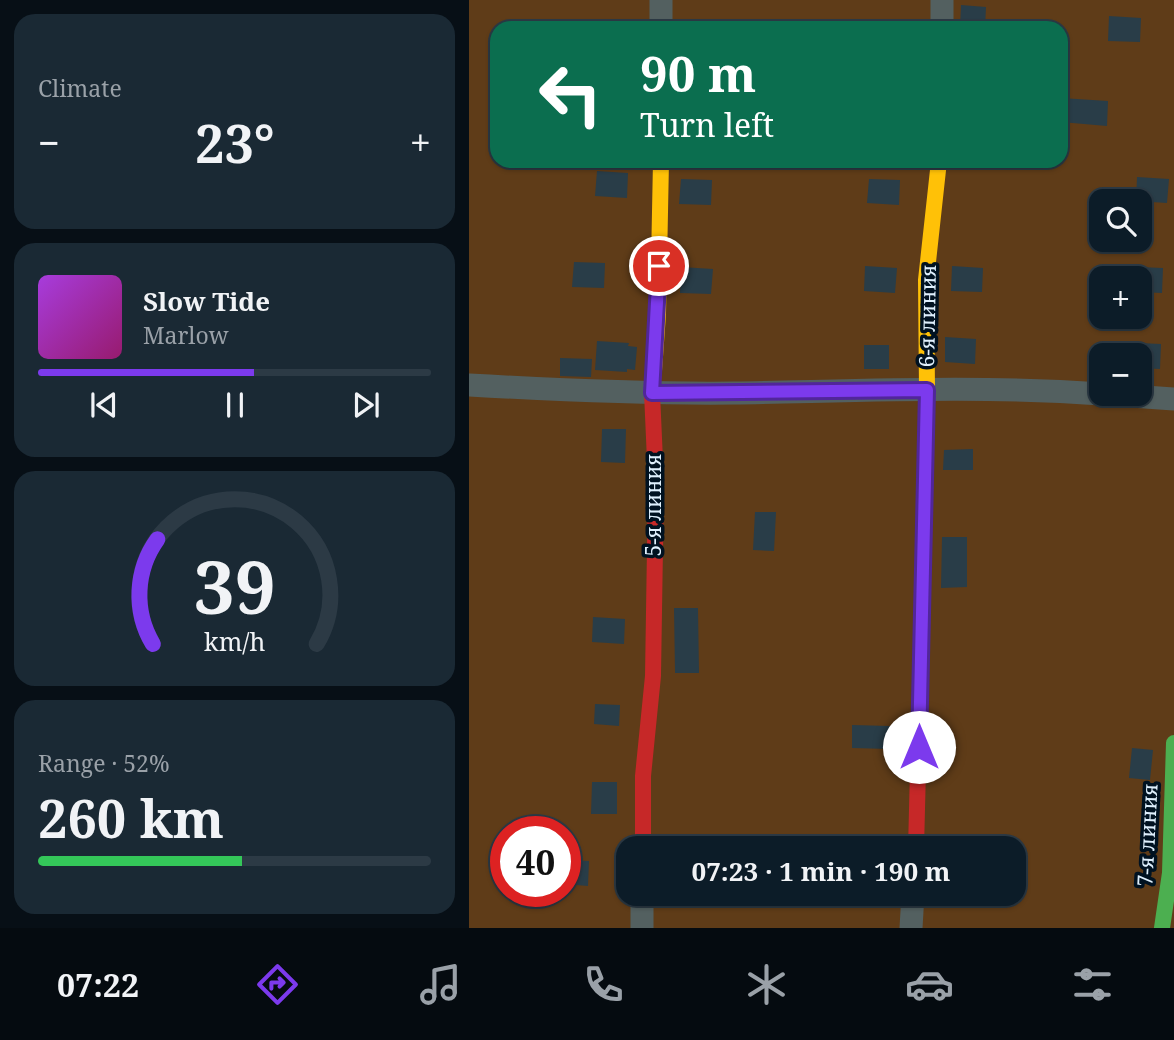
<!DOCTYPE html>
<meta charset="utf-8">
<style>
:root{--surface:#0c1c28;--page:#1a2934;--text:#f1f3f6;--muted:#9aa1a8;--line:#2c3a45;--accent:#7c3aed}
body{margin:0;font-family:"Noto Serif",serif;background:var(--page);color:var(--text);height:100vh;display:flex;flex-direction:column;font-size:26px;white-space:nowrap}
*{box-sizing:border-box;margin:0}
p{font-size:23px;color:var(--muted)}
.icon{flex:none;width:38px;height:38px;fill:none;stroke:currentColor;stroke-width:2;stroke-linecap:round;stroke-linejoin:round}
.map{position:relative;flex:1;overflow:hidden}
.details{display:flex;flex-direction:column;gap:14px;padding:14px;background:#070f16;width:469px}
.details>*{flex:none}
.guide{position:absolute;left:21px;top:21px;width:578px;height:147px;border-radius:21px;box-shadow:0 2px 5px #0004,0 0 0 2px var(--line);background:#0b6e4f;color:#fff;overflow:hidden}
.controls{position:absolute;left:620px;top:189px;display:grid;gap:14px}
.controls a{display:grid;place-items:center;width:63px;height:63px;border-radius:14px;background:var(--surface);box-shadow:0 2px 5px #0004,0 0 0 2px var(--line);font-size:35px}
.speed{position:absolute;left:21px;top:816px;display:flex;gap:14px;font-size:35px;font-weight:700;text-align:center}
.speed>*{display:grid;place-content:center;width:91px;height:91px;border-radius:50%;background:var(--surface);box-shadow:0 2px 5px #0004,0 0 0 2px var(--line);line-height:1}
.speed .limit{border:10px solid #d22;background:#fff;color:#111}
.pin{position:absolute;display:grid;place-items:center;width:60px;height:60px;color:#fff;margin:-30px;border:4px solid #fff;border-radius:50%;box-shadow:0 2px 7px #0007}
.me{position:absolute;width:77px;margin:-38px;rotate:0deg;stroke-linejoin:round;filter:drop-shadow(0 0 5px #0008)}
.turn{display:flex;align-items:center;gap:24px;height:147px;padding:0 35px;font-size:32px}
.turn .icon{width:91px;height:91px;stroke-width:2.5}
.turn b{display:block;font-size:49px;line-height:60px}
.big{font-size:52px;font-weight:700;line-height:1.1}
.details .tile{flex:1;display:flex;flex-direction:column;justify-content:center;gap:10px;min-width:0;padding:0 24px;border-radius:21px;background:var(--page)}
.details .dial{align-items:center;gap:0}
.dial svg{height:182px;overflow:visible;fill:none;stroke:var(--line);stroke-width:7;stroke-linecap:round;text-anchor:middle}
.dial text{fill:var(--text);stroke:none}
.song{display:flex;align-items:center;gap:21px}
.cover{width:84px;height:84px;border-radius:10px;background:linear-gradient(135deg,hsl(280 70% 55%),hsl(320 70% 35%))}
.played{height:7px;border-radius:4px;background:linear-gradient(90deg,var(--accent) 55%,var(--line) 55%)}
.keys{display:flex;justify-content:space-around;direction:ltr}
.heat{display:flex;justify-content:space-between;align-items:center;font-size:38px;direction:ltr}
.charge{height:10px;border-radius:5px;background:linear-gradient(90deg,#34c759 52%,var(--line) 0)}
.trip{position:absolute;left:147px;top:836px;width:410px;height:70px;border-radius:21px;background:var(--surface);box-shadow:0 2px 5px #0004,0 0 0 2px var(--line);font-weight:700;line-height:70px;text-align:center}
.menu{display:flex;height:112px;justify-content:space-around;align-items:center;background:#050b10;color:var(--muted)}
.menu .icon{width:49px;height:49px}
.menu .current{color:var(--accent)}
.menu b{font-size:32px;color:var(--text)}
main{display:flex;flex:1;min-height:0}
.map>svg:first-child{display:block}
.green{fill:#5f3c18;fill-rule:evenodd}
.building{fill:#293d48}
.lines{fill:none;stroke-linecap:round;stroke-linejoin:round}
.street{stroke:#536060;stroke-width:23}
.fast{stroke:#4caf50;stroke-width:16}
.slow{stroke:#ffc107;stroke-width:16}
.jam{stroke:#c62828;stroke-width:16}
.route-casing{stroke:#51269a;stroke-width:18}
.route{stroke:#7c3aed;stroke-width:12}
.labels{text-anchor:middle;stroke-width:7;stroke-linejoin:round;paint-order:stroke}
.street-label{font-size:21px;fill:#dff0fd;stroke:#001221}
</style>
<main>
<section class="details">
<div class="tile"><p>Climate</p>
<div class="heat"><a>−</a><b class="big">23°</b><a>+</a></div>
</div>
<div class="tile">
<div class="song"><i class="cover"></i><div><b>Slow Tide</b><p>Marlow</p></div></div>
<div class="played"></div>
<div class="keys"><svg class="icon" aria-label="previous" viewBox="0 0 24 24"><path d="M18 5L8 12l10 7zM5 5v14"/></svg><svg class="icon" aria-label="pause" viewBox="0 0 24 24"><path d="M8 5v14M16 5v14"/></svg><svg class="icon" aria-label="next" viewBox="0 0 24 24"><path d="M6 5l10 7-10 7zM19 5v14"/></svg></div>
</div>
<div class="tile dial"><svg viewBox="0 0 100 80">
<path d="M14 69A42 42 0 1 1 86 69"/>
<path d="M14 69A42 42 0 0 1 16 23" stroke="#7c3aed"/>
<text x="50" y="56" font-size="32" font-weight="700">39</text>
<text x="50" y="72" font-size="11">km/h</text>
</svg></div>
<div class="tile"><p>Range · 52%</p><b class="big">260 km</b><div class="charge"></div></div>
</section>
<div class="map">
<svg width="705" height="928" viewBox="0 0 705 928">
<rect width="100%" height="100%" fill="#102636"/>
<path class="green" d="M 0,0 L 705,0 L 705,928 L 0,928 ZM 28,28 L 592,28 L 592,161 L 28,161 ZM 632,201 L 670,201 L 670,240 L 632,240 ZM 632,278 L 670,278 L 670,317 L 632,317 ZM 632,355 L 670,355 L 670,394 L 632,394 ZM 37,831 L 96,831 L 96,891 L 37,891 ZM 159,849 L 544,849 L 544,894 L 159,894 Z"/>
<g class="building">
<path d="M 492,5 L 517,7 L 516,28 L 491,28 Z"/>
<path d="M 640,16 L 672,18 L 671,42 L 639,41 Z"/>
<path d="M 592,98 L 639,101 L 638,126 L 592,122 Z"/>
<path d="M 128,171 L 159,173 L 158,198 L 126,196 Z"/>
<path d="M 668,177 L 700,179 L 698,203 L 667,201 Z"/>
<path d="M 212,179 L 243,180 L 242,205 L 210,204 Z"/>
<path d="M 400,179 L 431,180 L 430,205 L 398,203 Z"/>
<path d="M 105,262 L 136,263 L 135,288 L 103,287 Z"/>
<path d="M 396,266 L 428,268 L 426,293 L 395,291 Z"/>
<path d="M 483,266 L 514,268 L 513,292 L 482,291 Z"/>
<path d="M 212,267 L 244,269 L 242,294 L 211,293 Z"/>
<path d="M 670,267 L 694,268 L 693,293 L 670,292 Z"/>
<path d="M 476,337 L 507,339 L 506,364 L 476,362 Z"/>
<path d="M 128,341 L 160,343 L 159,346 L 168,347 L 166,370 L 158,369 L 158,372 L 126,370 Z"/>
<path d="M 670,343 L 692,344 L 691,369 L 670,368 Z"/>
<rect x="395" y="345" width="25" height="24"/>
<path d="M 91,358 L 123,359 L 122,377 L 91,376 Z"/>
<path d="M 133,429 L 157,429 L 156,463 L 132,462 Z"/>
<path d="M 504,449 L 504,470 L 474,470 L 475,450 Z"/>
<path d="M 286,512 L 307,512 L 305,551 L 284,550 Z"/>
<path d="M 473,537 L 498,537 L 498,587 L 472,588 Z"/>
<path d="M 205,608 L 229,608 L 230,673 L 206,673 Z"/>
<path d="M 124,617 L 156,619 L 155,644 L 123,642 Z"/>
<path d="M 126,704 L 151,705 L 150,726 L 125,724 Z"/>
<path d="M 383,725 L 421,726 L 420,749 L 383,748 Z"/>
<path d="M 663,748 L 684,750 L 681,780 L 660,778 Z"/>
<path d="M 123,782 L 148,782 L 148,814 L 122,814 Z"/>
<path d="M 96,860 L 120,861 L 119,886 L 96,884 Z"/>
</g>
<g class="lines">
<g class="street">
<path d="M 192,0 L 192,28"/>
<path d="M 473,0 L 473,28"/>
<path d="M 0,385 C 89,390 177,394 265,393 C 387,391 510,385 632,394"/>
<path d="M 633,394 L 705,399"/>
<path d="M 173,928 L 173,894"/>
<path d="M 442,928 L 444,894"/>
</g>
<path class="fast" d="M 693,928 L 701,873 L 705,743"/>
<g class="slow">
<path d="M 185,371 L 189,314 L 192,161"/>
<path d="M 454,571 L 458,390 L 457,280 L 470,161"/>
</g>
<g class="jam">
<path d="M 174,849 L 174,776 L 184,676 L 187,483 L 183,393 L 185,371"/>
<path d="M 447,849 L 454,571"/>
</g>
</g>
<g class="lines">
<g class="route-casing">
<path id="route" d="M 190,266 L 183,393 L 458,390 L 450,747"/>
</g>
<use href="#route" class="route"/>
</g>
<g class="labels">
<g class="street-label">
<text transform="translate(459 316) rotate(-89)" y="7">6-я линия</text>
<text transform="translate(185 505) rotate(-90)" y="7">5-я линия</text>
<text transform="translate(679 835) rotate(-87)" y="7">7-я линия</text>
</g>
</g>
</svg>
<div class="controls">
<a><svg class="icon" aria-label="search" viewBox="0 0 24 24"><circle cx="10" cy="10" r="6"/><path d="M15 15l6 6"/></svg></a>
<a>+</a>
<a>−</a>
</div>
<div class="speed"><div class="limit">40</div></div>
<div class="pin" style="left:190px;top:266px;background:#d93025"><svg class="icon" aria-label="arrive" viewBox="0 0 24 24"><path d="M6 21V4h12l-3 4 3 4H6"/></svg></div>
<svg class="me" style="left:450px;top:747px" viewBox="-20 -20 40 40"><circle r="19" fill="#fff"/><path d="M0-13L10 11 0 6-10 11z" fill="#7c3aed"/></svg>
<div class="trip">07:23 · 1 min · 190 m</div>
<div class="guide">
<div class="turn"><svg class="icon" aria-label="left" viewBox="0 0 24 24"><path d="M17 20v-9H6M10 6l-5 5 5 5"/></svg><div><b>90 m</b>Turn left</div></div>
</div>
</div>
</main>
<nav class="menu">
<b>07:22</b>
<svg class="icon current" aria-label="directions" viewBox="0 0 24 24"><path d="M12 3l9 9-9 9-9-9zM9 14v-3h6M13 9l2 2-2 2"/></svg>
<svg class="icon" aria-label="music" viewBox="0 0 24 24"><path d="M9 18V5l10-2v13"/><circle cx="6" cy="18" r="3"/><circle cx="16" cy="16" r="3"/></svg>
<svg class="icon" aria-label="phone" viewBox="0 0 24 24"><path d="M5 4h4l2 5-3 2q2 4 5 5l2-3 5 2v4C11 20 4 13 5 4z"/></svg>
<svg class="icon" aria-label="climate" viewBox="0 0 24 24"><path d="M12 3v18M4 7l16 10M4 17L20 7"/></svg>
<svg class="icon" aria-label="car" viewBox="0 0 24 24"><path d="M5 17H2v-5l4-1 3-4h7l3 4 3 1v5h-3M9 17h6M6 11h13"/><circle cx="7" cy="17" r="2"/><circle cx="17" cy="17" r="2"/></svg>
<svg class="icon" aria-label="filters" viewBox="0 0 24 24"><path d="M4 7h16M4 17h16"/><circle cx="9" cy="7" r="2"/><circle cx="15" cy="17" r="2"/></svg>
</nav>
